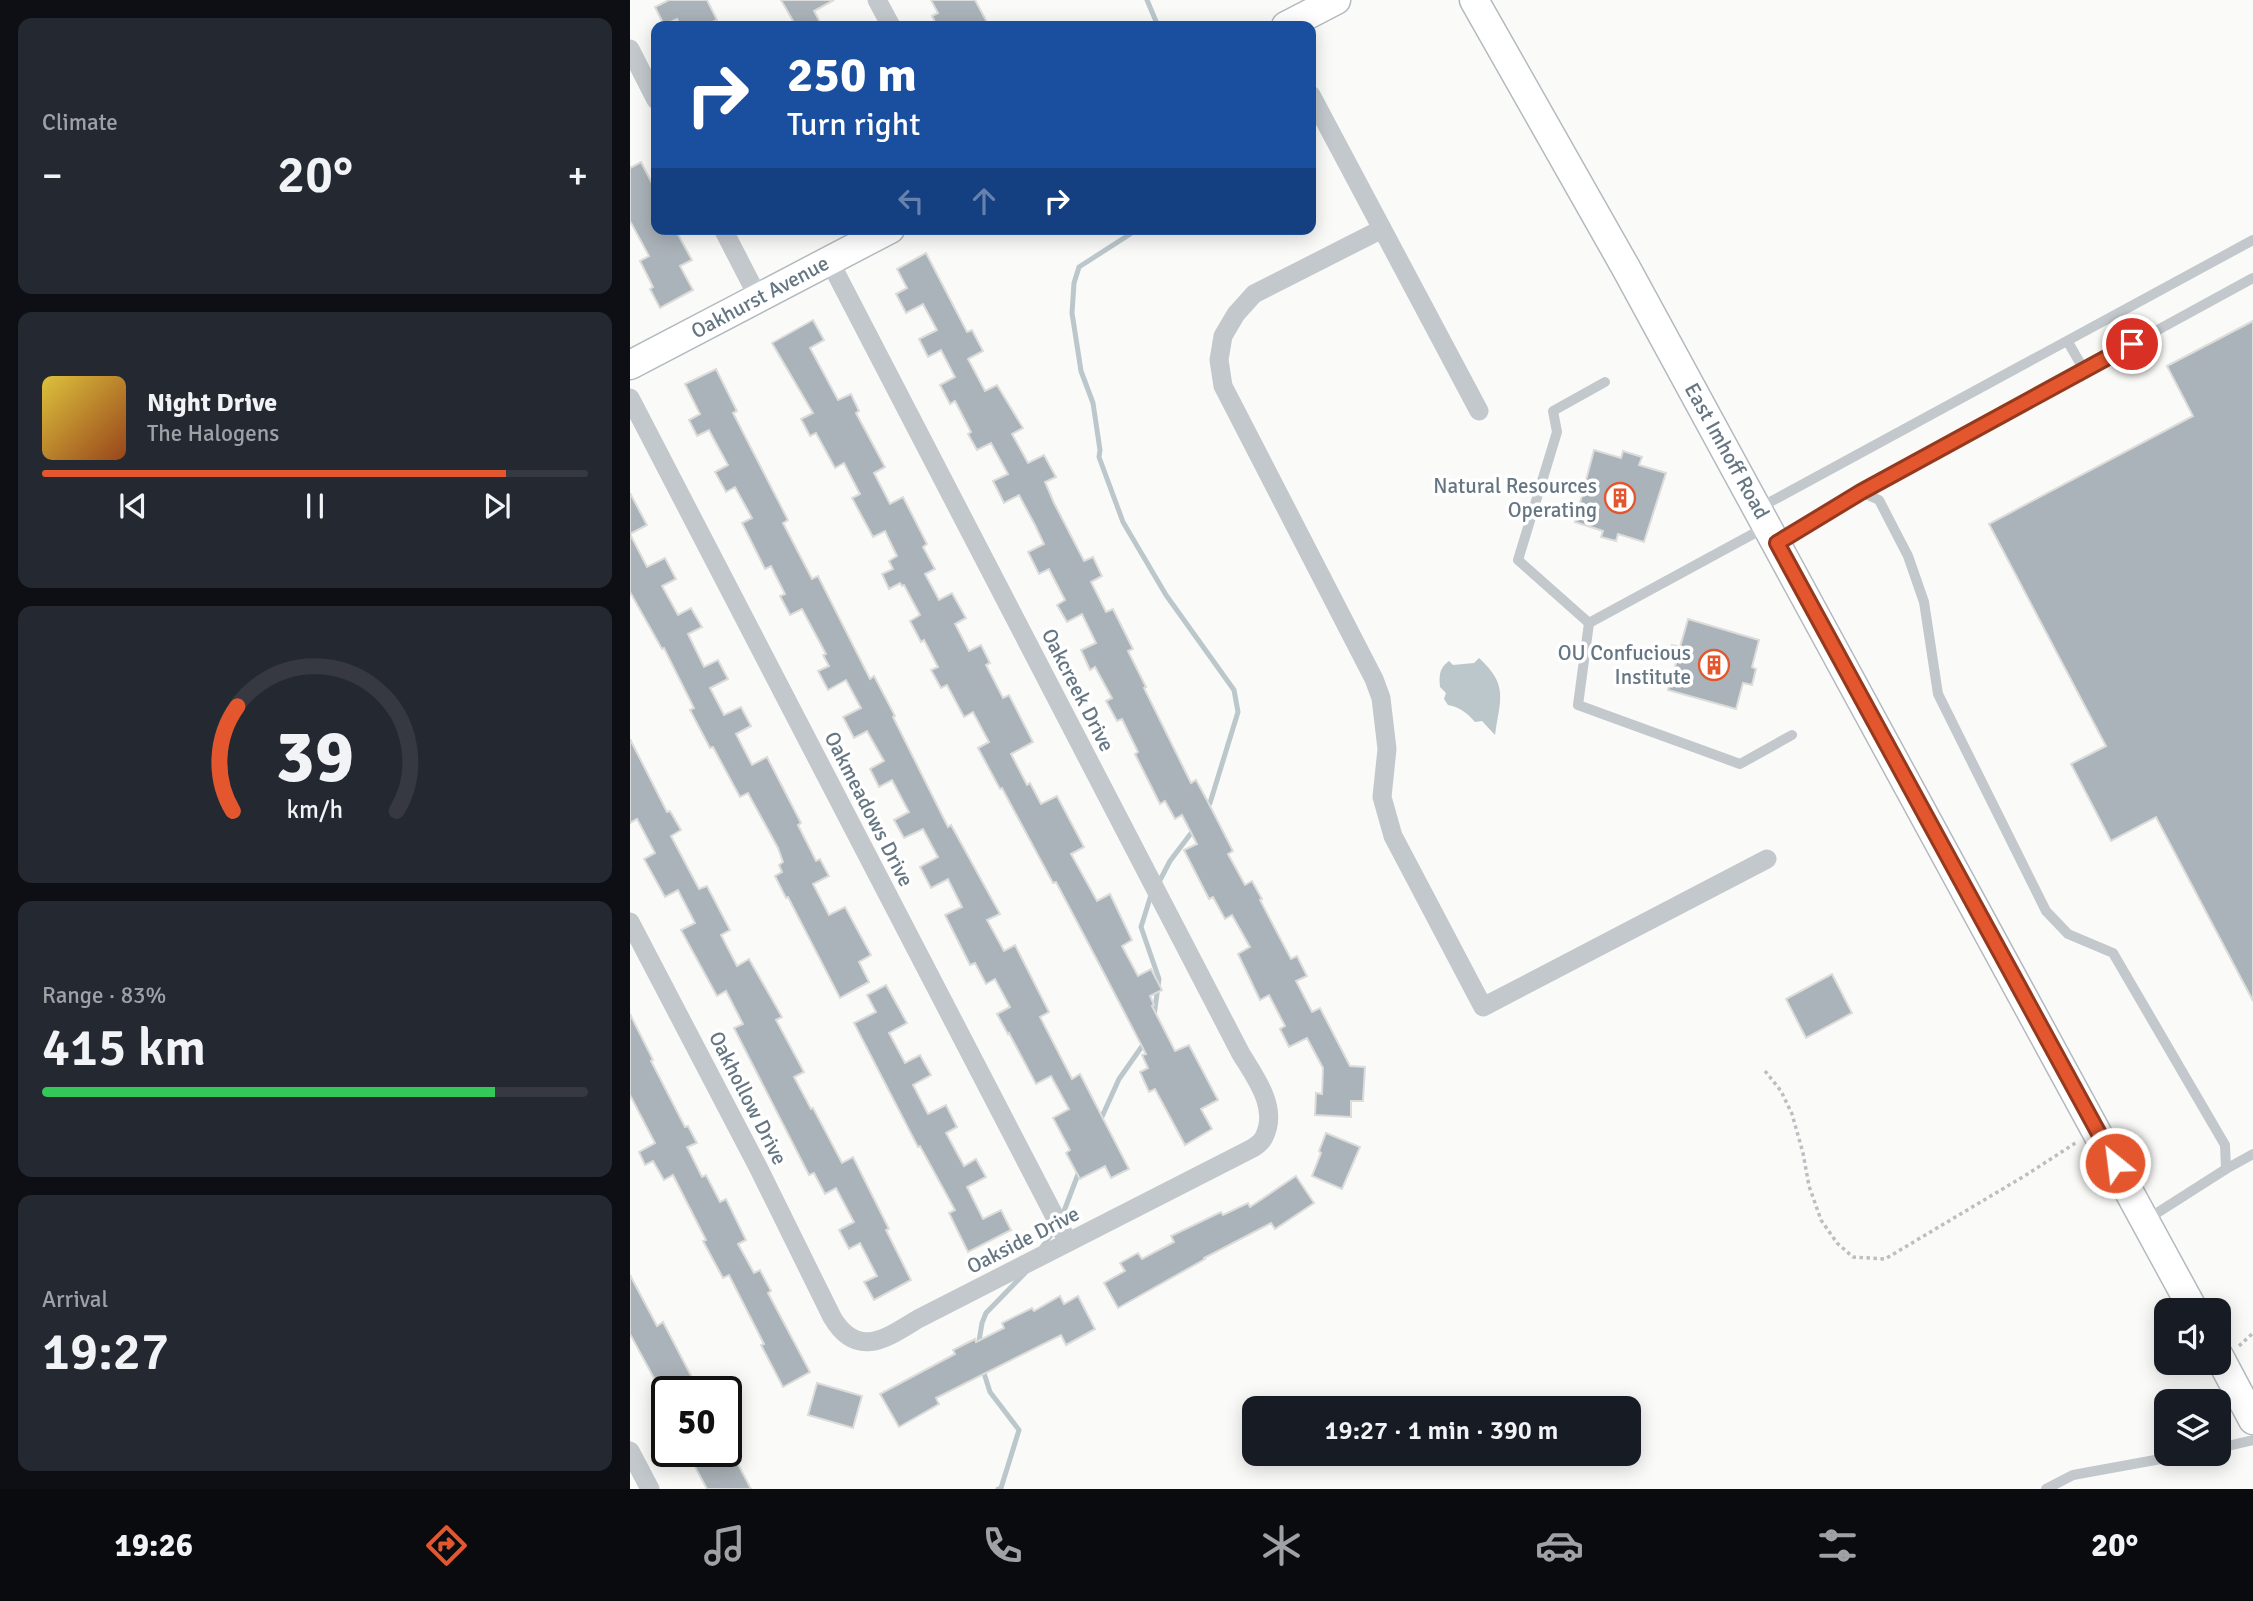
<!DOCTYPE html>
<meta charset="utf-8">
<style>
:root{--surface:#171b24;--page:#242831;--text:#f1f3f6;--muted:#9ea1a6;--line:#363941;--accent:#e4572e}
body{margin:0;font-family:Signika,sans-serif;background:var(--page);color:var(--text);height:100vh;display:flex;flex-direction:column;font-size:26px;white-space:nowrap}
*{box-sizing:border-box;margin:0}
p{font-size:23px;color:var(--muted)}
.icon{flex:none;width:38px;height:38px;fill:none;stroke:currentColor;stroke-width:2;stroke-linecap:round;stroke-linejoin:round}
.map{position:relative;flex:1;overflow:hidden}
.drawer{display:flex;flex-direction:column;gap:18px;padding:18px;background:#0d0f14;width:630px}
.drawer>*{flex:none}
.hud{position:absolute;left:21px;top:21px;width:665px;height:214px;border-radius:14px;box-shadow:0 4px 18px #0003;background:#1a4fa0;color:#fff;overflow:hidden}
.buttons{position:absolute;left:1524px;top:1298px;display:grid;gap:14px}
.buttons a{display:grid;place-items:center;width:77px;height:77px;border-radius:14px;background:var(--surface);box-shadow:0 4px 18px #0003;font-size:35px}
.speed{position:absolute;left:21px;top:1376px;display:flex;gap:14px;font-size:35px;font-weight:700;text-align:center}
.speed>*{display:grid;place-content:center;width:91px;height:91px;border-radius:50%;background:var(--surface);box-shadow:0 4px 18px #0003;line-height:1}
.speed .limit{border:4px solid #111;border-radius:10px;background:#fff;color:#111}
.pin{position:absolute;display:grid;place-items:center;width:60px;height:60px;color:#fff;margin:-30px;border:4px solid #fff;border-radius:50%;box-shadow:0 2px 7px #0007}
.me{position:absolute;width:77px;margin:-38px;rotate:331deg;stroke-linejoin:round;filter:drop-shadow(0 0 5px #0008)}
.turn{display:flex;align-items:center;gap:24px;height:147px;padding:0 21px;font-size:32px}
.turn .icon{width:91px;height:91px;stroke-width:2.5}
.turn b{display:block;font-size:49px;line-height:60px}
.lanes{display:flex;align-items:center;height:66px;padding:0 21px;background:#0003;justify-content:center;gap:35px;direction:ltr}
.lanes .off{opacity:.35}
.big{font-size:52px;font-weight:600;line-height:1.1}
.drawer .widget{flex:1;display:flex;flex-direction:column;justify-content:center;gap:10px;min-width:0;padding:0 24px;border-radius:14px;background:var(--page)}
.drawer .dial{align-items:center;gap:0}
.dial svg{height:182px;overflow:visible;fill:none;stroke:var(--line);stroke-width:7;stroke-linecap:round;text-anchor:middle}
.dial text{fill:var(--text);stroke:none}
.song{display:flex;align-items:center;gap:21px}
.cover{width:84px;height:84px;border-radius:10px;background:linear-gradient(135deg,hsl(50 70% 55%),hsl(20 70% 35%))}
.played{height:7px;border-radius:4px;background:linear-gradient(90deg,var(--accent) 85%,var(--line) 85%)}
.keys{display:flex;justify-content:space-around;direction:ltr}
.heat{display:flex;justify-content:space-between;align-items:center;font-size:38px;direction:ltr}
.charge{height:10px;border-radius:5px;background:linear-gradient(90deg,#34c759 83%,var(--line) 0)}
.trip{position:absolute;left:612px;top:1396px;width:399px;height:70px;border-radius:14px;background:var(--surface);box-shadow:0 4px 18px #0003;font-weight:600;line-height:70px;text-align:center}
.menu{display:flex;height:112px;justify-content:space-around;align-items:center;background:#090b0e;color:var(--muted)}
.menu .icon{width:49px;height:49px}
.menu .on{color:var(--accent)}
.menu b{font-size:32px;color:var(--text)}
main{display:flex;flex:1;min-height:0}
.map>svg:first-child{display:block}
.water{fill:#bbc7cb}
.lines{fill:none;stroke-linecap:round;stroke-linejoin:round}
.stream{stroke:#bbc7cb;stroke-width:5}
.building{fill:#aab3b9;stroke:#dcdcda;stroke-width:2}
.secondary-casing{stroke:#b3babf;stroke-width:31}
.path{stroke:#bbbfc2;stroke-width:3.5;stroke-dasharray:3.5 3.5;stroke-linecap:butt}
.lane{stroke:#c3c8cc;stroke-width:10}
.street{stroke:#c3c8cc;stroke-width:19}
.secondary{stroke:#fff;stroke-width:28}
.route-casing{stroke:#94391e;stroke-width:18}
.route{stroke:#e4572e;stroke-width:12}
.labels{text-anchor:middle;stroke-width:7;stroke-linejoin:round;paint-order:stroke}
.street-label{font-size:21px;fill:#657683;stroke:#fff}
.poi-label{font-size:21px;fill:#657683;stroke:#fff;text-anchor:end}
</style>
<main>
<section class="drawer">
<div class="widget"><p>Climate</p>
<div class="heat"><a>−</a><b class="big">20°</b><a>+</a></div>
</div>
<div class="widget">
<div class="song"><i class="cover"></i><div><b>Night Drive</b><p>The Halogens</p></div></div>
<div class="played"></div>
<div class="keys"><svg class="icon" aria-label="previous" viewBox="0 0 24 24"><path d="M18 5L8 12l10 7zM5 5v14"/></svg><svg class="icon" aria-label="pause" viewBox="0 0 24 24"><path d="M8 5v14M16 5v14"/></svg><svg class="icon" aria-label="next" viewBox="0 0 24 24"><path d="M6 5l10 7-10 7zM19 5v14"/></svg></div>
</div>
<div class="widget dial"><svg viewBox="0 0 100 80">
<path d="M14 69A42 42 0 1 1 86 69"/>
<path d="M14 69A42 42 0 0 1 16 23" stroke="#e4572e"/>
<text x="50" y="56" font-size="32" font-weight="700">39</text>
<text x="50" y="72" font-size="11">km/h</text>
</svg></div>
<div class="widget"><p>Range · 83%</p><b class="big">415 km</b><div class="charge"></div></div>
<div class="widget"><p>Arrival</p><b class="big">19:27</b></div>
</section>
<div class="map">
<svg width="1623" height="1489" viewBox="0 0 1623 1489">
<rect width="100%" height="100%" fill="#fafaf8"/>
<path class="water" d="M 849,658 C 879,685 870,700 865,735 L 852,721 L 845,722 C 837,713 830,707 818,705 L 814,699 L 816,693 L 810,687 C 809,676 809,668 819,661 L 823,665 L 844,663 Z"/>
<g class="lines">
<g class="stream">
<path d="M 517,0 L 528,26"/>
<path d="M 508,229 L 449,267 L 444,283 L 442,313 L 451,371 L 463,403 L 470,450 L 469,457 L 493,522 L 536,595 L 604,690 L 608,712 L 580,803 L 575,810"/>
<path d="M 528,884 L 540,861 L 565,828"/>
<path d="M 521,895 L 511,927 L 529,979 L 524,1016"/>
<path d="M 470,1121 L 489,1079 L 515,1042"/>
<path d="M 431,1219 L 450,1169"/>
<path d="M 412,1247 L 425,1230"/>
<path d="M 348,1347 L 352,1323 L 356,1313 L 395,1273"/>
<path d="M 353,1370 L 360,1392 L 389,1430 L 371,1488 L 368,1489"/>
</g>
</g>
<g class="building">
<path d="M 39,0 L 77,0 L 87,20 L 74,26 L 51,26 L 47,19 L 34,25 L 25,7 Z"/>
<path d="M 151,0 L 204,0 L 184,11 L 192,26 L 166,26 Z"/>
<path d="M 301,0 L 345,0 L 359,26 L 307,26 L 302,16 L 308,13 Z"/>
<path d="M 11,162 L 26,191 L 26,229 L 45,229 L 62,260 L 50,266 L 63,290 L 30,308 L 20,289 L 23,287 L 10,261 L 19,256 L 0,221 L 0,168 Z"/>
<path d="M 296,253 L 337,332 L 342,330 L 353,351 L 338,359 L 355,391 L 367,385 L 393,428 L 382,434 L 398,463 L 414,455 L 426,477 L 415,482 L 424,503 L 454,561 L 463,557 L 472,576 L 461,582 L 476,612 L 483,609 L 503,649 L 498,651 L 516,687 L 514,688 L 561,783 L 566,780 L 578,802 L 603,851 L 598,854 L 615,885 L 622,881 L 632,899 L 630,900 L 661,959 L 667,956 L 677,976 L 666,981 L 682,1012 L 690,1008 L 720,1066 L 735,1067 L 733,1101 L 721,1101 L 721,1117 L 685,1115 L 686,1093 L 692,1094 L 693,1068 L 677,1038 L 659,1047 L 650,1029 L 655,1026 L 639,995 L 630,1000 L 608,954 L 620,947 L 602,915 L 595,919 L 583,897 L 579,899 L 554,850 L 567,844 L 552,815 L 545,819 L 535,801 L 530,804 L 505,754 L 508,752 L 492,719 L 487,721 L 476,701 L 482,698 L 465,667 L 460,670 L 451,650 L 466,643 L 452,614 L 437,622 L 427,605 L 435,600 L 419,569 L 409,574 L 398,552 L 414,544 L 405,525 L 389,495 L 374,503 L 363,481 L 378,474 L 361,443 L 347,450 L 338,434 L 341,432 L 325,401 L 320,404 L 310,385 L 325,377 L 311,350 L 298,357 L 289,339 L 307,330 L 293,304 L 276,313 L 266,294 L 277,288 L 267,269 Z"/>
<path d="M 183,320 L 194,340 L 180,348 L 208,400 L 221,394 L 229,411 L 226,413 L 255,467 L 244,473 L 260,504 L 273,497 L 297,544 L 293,547 L 305,569 L 295,574 L 309,600 L 322,593 L 336,618 L 325,624 L 339,651 L 351,645 L 360,663 L 356,665 L 373,698 L 379,695 L 403,742 L 381,754 L 397,785 L 400,783 L 411,804 L 427,796 L 454,847 L 441,854 L 467,901 L 480,894 L 502,940 L 492,946 L 508,976 L 521,969 L 532,990 L 520,996 L 524,1005 L 522,1006 L 545,1051 L 559,1045 L 588,1100 L 571,1109 L 582,1129 L 555,1145 L 525,1089 L 519,1092 L 510,1072 L 518,1068 L 512,1055 L 516,1054 L 476,977 L 426,882 L 423,883 L 372,788 L 370,789 L 348,748 L 359,742 L 343,712 L 334,717 L 317,685 L 311,688 L 301,670 L 308,667 L 294,640 L 291,642 L 280,621 L 290,615 L 274,585 L 272,586 L 270,583 L 259,589 L 252,574 L 263,569 L 259,561 L 267,556 L 255,531 L 243,537 L 222,498 L 230,494 L 214,463 L 205,468 L 186,433 L 180,436 L 171,419 L 183,413 L 142,343 Z"/>
<path d="M 1623,321 L 1623,1001 L 1526,817 L 1481,841 L 1441,764 L 1476,746 L 1359,524 L 1563,416 L 1537,366 Z"/>
<path d="M 86,369 L 107,411 L 103,413 L 158,520 L 153,523 L 182,579 L 188,576 L 240,679 L 244,676 L 265,716 L 263,717 L 318,827 L 321,825 L 370,914 L 357,920 L 374,951 L 385,945 L 419,1012 L 410,1017 L 442,1079 L 450,1074 L 499,1169 L 481,1178 L 475,1166 L 450,1179 L 436,1153 L 440,1150 L 423,1118 L 439,1109 L 421,1076 L 406,1084 L 379,1033 L 378,1034 L 367,1014 L 380,1007 L 365,979 L 356,984 L 345,963 L 340,965 L 315,915 L 332,907 L 318,879 L 301,888 L 290,867 L 308,857 L 293,829 L 274,838 L 264,820 L 279,812 L 262,780 L 249,787 L 240,769 L 254,761 L 237,731 L 224,738 L 213,717 L 231,708 L 216,680 L 198,690 L 188,671 L 199,666 L 193,655 L 196,654 L 172,609 L 160,615 L 150,596 L 155,594 L 141,566 L 135,569 L 112,523 L 122,518 L 105,487 L 96,492 L 85,472 L 98,465 L 79,430 L 67,436 L 59,420 L 70,414 L 55,384 Z"/>
<path d="M 964,450 L 991,458 L 993,451 L 1012,457 L 1009,465 L 1036,473 L 1014,542 L 988,534 L 986,541 L 971,537 L 973,531 L 945,522 Z"/>
<path d="M 0,493 L 17,525 L 0,534 Z"/>
<path d="M 0,534 L 17,567 L 35,558 L 46,579 L 32,586 L 48,615 L 61,608 L 72,627 L 58,634 L 74,667 L 88,660 L 98,679 L 80,688 L 94,715 L 111,707 L 121,726 L 106,734 L 122,765 L 137,757 L 171,823 L 168,825 L 186,861 L 190,859 L 199,876 L 183,884 L 199,915 L 215,907 L 241,955 L 229,962 L 239,982 L 210,998 L 158,897 L 156,898 L 145,876 L 152,872 L 149,865 L 153,862 L 148,848 L 118,793 L 110,797 L 83,747 L 80,748 L 60,710 L 64,708 L 34,648 L 32,649 L 0,592 Z"/>
<path d="M 1058,619 L 1129,640 L 1122,667 L 1126,669 L 1122,685 L 1113,683 L 1106,709 L 1038,690 L 1046,663 L 1038,660 L 1042,645 L 1050,647 Z"/>
<path d="M 0,739 L 37,812 L 40,811 L 51,830 L 41,836 L 69,889 L 77,886 L 100,930 L 91,935 L 107,966 L 119,959 L 152,1017 L 146,1020 L 174,1072 L 164,1077 L 181,1109 L 183,1108 L 212,1163 L 223,1157 L 259,1229 L 256,1230 L 281,1280 L 244,1300 L 234,1282 L 247,1276 L 230,1243 L 219,1249 L 209,1230 L 224,1222 L 206,1188 L 195,1194 L 184,1173 L 179,1175 L 104,1028 L 113,1024 L 96,991 L 87,996 L 51,930 L 65,923 L 48,890 L 35,897 L 14,859 L 25,853 L 7,819 L 0,823 Z"/>
<path d="M 1202,974 L 1222,1013 L 1176,1038 L 1156,999 Z"/>
<path d="M 256,985 L 277,1023 L 259,1033 L 275,1063 L 290,1055 L 301,1075 L 283,1085 L 298,1114 L 316,1105 L 327,1127 L 316,1133 L 334,1166 L 346,1159 L 356,1177 L 337,1187 L 353,1219 L 371,1210 L 381,1230 L 338,1252 L 319,1213 L 325,1210 L 290,1146 L 288,1147 L 224,1023 L 246,1012 L 237,995 Z"/>
<path d="M 0,1014 L 23,1060 L 21,1061 L 55,1127 L 58,1126 L 67,1143 L 57,1147 L 72,1177 L 76,1175 L 90,1202 L 96,1199 L 116,1240 L 108,1244 L 124,1273 L 130,1270 L 141,1291 L 138,1293 L 180,1372 L 153,1387 L 131,1345 L 134,1344 L 99,1275 L 93,1278 L 73,1241 L 76,1240 L 43,1175 L 34,1180 L 23,1161 L 15,1165 L 9,1152 L 25,1143 L 0,1095 Z"/>
<path d="M 696,1133 L 730,1147 L 712,1189 L 682,1176 L 691,1153 L 689,1151 Z"/>
<path d="M 666,1176 L 684,1203 L 645,1229 L 641,1223 L 574,1258 L 575,1259 L 488,1308 L 474,1283 L 495,1271 L 490,1263 L 508,1253 L 512,1259 L 544,1242 L 541,1236 L 591,1212 L 593,1215 L 618,1203 L 620,1207 Z"/>
<path d="M 0,1275 L 27,1326 L 33,1322 L 69,1391 L 31,1391 L 0,1334 Z"/>
<path d="M 430,1296 L 434,1304 L 448,1296 L 465,1329 L 436,1345 L 431,1335 L 306,1398 L 309,1404 L 269,1427 L 250,1394 L 325,1354 L 323,1350 L 345,1339 L 346,1342 L 374,1328 L 372,1323 L 402,1308 L 404,1311 Z"/>
<path d="M 187,1383 L 232,1396 L 223,1428 L 178,1415 Z"/>
<path d="M 61,1451 L 101,1451 L 121,1489 L 77,1489 L 63,1463 L 67,1461 Z"/>
</g>
<g class="lines">
<g class="secondary-casing">
<g id="secondary">
<path d="M 844,0 L 996,268 L 1564,1311"/>
<path d="M 656,26 L 706,0"/>
<path d="M 0,365 L 260,229"/>
<path d="M 1589,1356 L 1623,1420"/>
</g>
</g>
<g class="path">
<path d="M 1135,1071 L 1151,1091 L 1162,1114 L 1173,1153 L 1179,1186 L 1191,1220 L 1207,1243 L 1223,1257 L 1255,1259 L 1396,1175 L 1447,1142"/>
<path d="M 1609,1346 L 1623,1333"/>
</g>
<g class="lane">
<path d="M 1438,342 L 1454,370"/>
<path d="M 975,382 L 923,411 L 927,432 L 888,560 L 959,623 L 1134,528"/>
<path d="M 1231,492 L 1623,278"/>
<path d="M 1129,508 L 1623,240"/>
<path d="M 1148,543 L 1231,492 L 1249,500 L 1278,556 L 1294,602 L 1308,694 L 1416,911 L 1438,934 L 1483,953 L 1595,1145 L 1596,1169 L 1516,1220"/>
<path d="M 959,623 L 948,705 L 1110,764 L 1162,735"/>
<path d="M 1596,1169 L 1623,1154"/>
<path d="M 1589,1448 L 1623,1440"/>
<path d="M 1416,1489 L 1443,1475 L 1558,1454"/>
</g>
<g class="street">
<path d="M 247,0 L 261,26"/>
<path d="M 0,49 L 26,100"/>
<path d="M 681,95 L 849,411"/>
<path d="M 93,229 L 128,297"/>
<path d="M 752,229 L 624,294 L 606,314 L 593,336 L 589,360 L 593,386 L 744,679 L 751,698 L 757,749 L 752,797 L 763,836 L 853,1007 L 1137,859"/>
<path d="M 0,398 L 438,1242"/>
<path d="M 0,922 L 128,1167 L 202,1317 C 227,1360 257,1338 288,1319 L 617,1151 C 623,1148 631,1144 634,1137 C 649,1108 625,1077 611,1054 L 199,260"/>
<path d="M 0,1451 L 20,1489"/>
</g>
<use href="#secondary" class="secondary"/>
</g>
<g class="lines">
<g class="route-casing">
<path id="route" d="M 1485,1163 L 1147,543 L 1231,492 L 1502,344"/>
</g>
<use href="#route" class="route"/>
</g>
<defs>
<g id="building-ring" transform="scale(1.575)"><circle r="9.5" fill="#fff" stroke="#e4572e" stroke-width="1.5"/><path d="M-4-6H4V6H1V3H-1V6H-4ZM-2.5-4.3h1.7v1.8h-1.7ZM.8-4.3h1.7v1.8H.8ZM-2.5-1h1.7V.8h-1.7ZM.8-1h1.7V.8H.8Z" fill="#e4572e"/></g>
</defs>
<g fill-rule="evenodd">
<use href="#building-ring" x="990" y="498"/>
<use href="#building-ring" x="1084" y="665"/>
</g>
<g class="labels">
<g class="street-label">
<text transform="translate(130 297) rotate(-28)" y="7">Oakhurst Avenue</text>
<text transform="translate(1097 451) rotate(61)" y="7">East Imhoff Road</text>
<text transform="translate(448 690) rotate(63)" y="7">Oakcreek Drive</text>
<text transform="translate(239 809) rotate(63)" y="7">Oakmeadows Drive</text>
<text transform="translate(118 1098) rotate(63)" y="7">Oakhollow Drive</text>
<text transform="translate(393 1240) rotate(-27)" y="7">Oakside Drive</text>
</g>
<g class="poi-label">
<text x="967" y="493">Natural Resources<tspan x="967" dy="24">Operating</tspan></text>
<text x="1061" y="660">OU Confucious<tspan x="1061" dy="24">Institute</tspan></text>
</g>
</g>
</svg>
<div class="buttons">
<a><svg class="icon" aria-label="sound" viewBox="0 0 24 24"><path d="M4 9h4l5-4v14l-5-4H4zM17 9q2 3 0 6"/></svg></a>
<a><svg class="icon" aria-label="layers" viewBox="0 0 24 24"><path d="M12 4l9 5-9 5-9-5zM3 14l9 5 9-5"/></svg></a>
</div>
<div class="speed"><div class="limit">50</div></div>
<div class="pin" style="left:1502px;top:344px;background:#d93025"><svg class="icon" aria-label="arrive" viewBox="0 0 24 24"><path d="M6 21V4h12l-3 4 3 4H6"/></svg></div>
<svg class="me" style="left:1485px;top:1163px" viewBox="-20 -20 40 40"><circle r="17" fill="#e4572e" stroke="#fff" stroke-width="3"/><path d="M0-11L8 9 0 5-8 9z" fill="#fff"/></svg>
<div class="trip">19:27 · 1 min · 390 m</div>
<div class="hud">
<div class="turn"><svg class="icon" aria-label="right" viewBox="0 0 24 24"><path d="M7 20v-9h11M14 6l5 5-5 5"/></svg><div><b>250 m</b>Turn right</div></div>
<div class="lanes"><svg class="icon off" aria-label="left" viewBox="0 0 24 24"><path d="M17 20v-9H6M10 6l-5 5 5 5"/></svg><svg class="icon off" aria-label="ahead" viewBox="0 0 24 24"><path d="M12 20V5M6 11l6-6 6 6"/></svg><svg class="icon" aria-label="right" viewBox="0 0 24 24"><path d="M7 20v-9h11M14 6l5 5-5 5"/></svg></div>
</div>
</div>
</main>
<nav class="menu">
<b>19:26</b>
<svg class="icon on" aria-label="directions" viewBox="0 0 24 24"><path d="M12 3l9 9-9 9-9-9zM9 14v-3h6M13 9l2 2-2 2"/></svg>
<svg class="icon" aria-label="music" viewBox="0 0 24 24"><path d="M9 18V5l10-2v13"/><circle cx="6" cy="18" r="3"/><circle cx="16" cy="16" r="3"/></svg>
<svg class="icon" aria-label="phone" viewBox="0 0 24 24"><path d="M5 4h4l2 5-3 2q2 4 5 5l2-3 5 2v4C11 20 4 13 5 4z"/></svg>
<svg class="icon" aria-label="climate" viewBox="0 0 24 24"><path d="M12 3v18M4 7l16 10M4 17L20 7"/></svg>
<svg class="icon" aria-label="car" viewBox="0 0 24 24"><path d="M5 17H2v-5l4-1 3-4h7l3 4 3 1v5h-3M9 17h6M6 11h13"/><circle cx="7" cy="17" r="2"/><circle cx="17" cy="17" r="2"/></svg>
<svg class="icon" aria-label="filters" viewBox="0 0 24 24"><path d="M4 7h16M4 17h16"/><circle cx="9" cy="7" r="2"/><circle cx="15" cy="17" r="2"/></svg>
<b>20°</b>
</nav>
